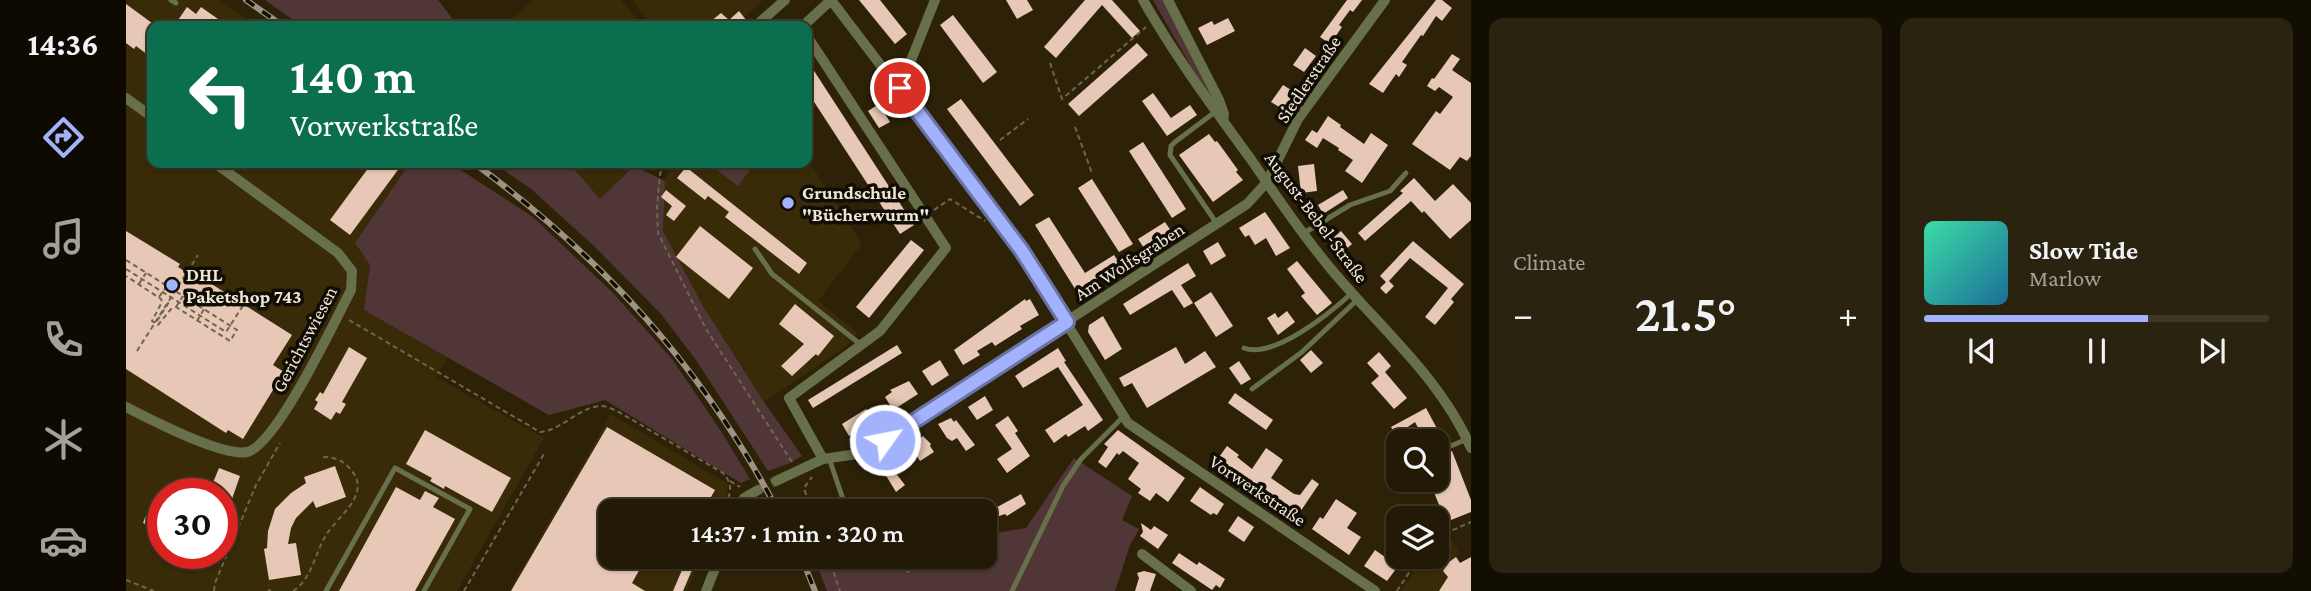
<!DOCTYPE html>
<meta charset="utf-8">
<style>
:root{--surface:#221a06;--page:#2a2310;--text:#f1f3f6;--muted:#a2a19b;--line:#3f3828;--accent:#a3b2fd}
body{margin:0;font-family:"Crimson Pro",serif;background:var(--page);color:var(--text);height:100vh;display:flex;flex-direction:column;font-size:26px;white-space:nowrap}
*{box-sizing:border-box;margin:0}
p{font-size:23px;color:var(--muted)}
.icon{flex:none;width:38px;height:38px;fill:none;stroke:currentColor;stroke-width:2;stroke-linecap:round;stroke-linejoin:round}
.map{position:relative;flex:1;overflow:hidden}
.drawer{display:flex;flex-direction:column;gap:18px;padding:18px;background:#130e03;width:840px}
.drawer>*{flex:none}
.banner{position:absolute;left:21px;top:21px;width:665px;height:147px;border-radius:14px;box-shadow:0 2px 5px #0004,0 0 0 2px var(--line);background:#0b6e4f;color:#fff;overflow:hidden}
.controls{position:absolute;left:1260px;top:429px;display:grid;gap:14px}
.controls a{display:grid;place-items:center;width:63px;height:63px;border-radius:14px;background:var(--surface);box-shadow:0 2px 5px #0004,0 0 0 2px var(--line);font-size:35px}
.speed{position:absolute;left:21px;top:478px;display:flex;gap:14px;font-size:35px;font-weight:700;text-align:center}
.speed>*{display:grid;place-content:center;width:91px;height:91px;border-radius:50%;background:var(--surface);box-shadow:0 2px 5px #0004,0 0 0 2px var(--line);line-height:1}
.speed .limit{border:10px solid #d22;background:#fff;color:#111}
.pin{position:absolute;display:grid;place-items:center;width:60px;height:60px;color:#fff;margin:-30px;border:4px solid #fff;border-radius:50%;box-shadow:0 2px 7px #0007}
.me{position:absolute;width:77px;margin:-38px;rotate:57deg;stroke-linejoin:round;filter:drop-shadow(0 0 5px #0008)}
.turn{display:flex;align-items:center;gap:24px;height:147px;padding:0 28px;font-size:32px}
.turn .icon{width:91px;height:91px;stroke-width:2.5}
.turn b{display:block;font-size:49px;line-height:60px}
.big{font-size:52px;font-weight:600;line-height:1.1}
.drawer .widget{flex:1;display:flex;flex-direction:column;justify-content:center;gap:10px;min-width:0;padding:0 24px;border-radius:14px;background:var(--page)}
.song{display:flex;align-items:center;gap:21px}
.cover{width:84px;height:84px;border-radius:10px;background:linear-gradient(135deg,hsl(160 70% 55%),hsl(200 70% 35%))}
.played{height:7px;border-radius:4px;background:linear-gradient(90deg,var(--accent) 65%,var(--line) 65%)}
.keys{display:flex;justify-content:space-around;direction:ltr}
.heat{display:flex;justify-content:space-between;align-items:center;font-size:38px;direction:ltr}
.drawer .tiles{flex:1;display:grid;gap:18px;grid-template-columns:repeat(2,1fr)}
.trip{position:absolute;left:472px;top:499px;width:399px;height:70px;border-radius:14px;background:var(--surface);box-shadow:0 2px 5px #0004,0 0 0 2px var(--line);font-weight:600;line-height:70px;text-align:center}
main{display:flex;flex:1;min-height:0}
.menu{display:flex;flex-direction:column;width:126px;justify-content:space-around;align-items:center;background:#0e0a02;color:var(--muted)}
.menu .icon{width:49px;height:49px}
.menu .on{color:var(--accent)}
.menu b{font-size:32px;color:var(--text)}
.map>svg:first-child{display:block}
.built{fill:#392a08;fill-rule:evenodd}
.green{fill:#513637}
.building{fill:#e7c8b6}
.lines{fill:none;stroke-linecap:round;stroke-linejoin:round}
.street-tunnel{stroke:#4a3f27;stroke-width:10;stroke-dasharray:10 5;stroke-linecap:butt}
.path{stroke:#706650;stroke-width:2;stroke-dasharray:5 3.5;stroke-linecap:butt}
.lane{stroke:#676f4b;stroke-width:5}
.street{stroke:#676f4b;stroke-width:10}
.rail-casing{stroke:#9d9380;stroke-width:6}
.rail{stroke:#110c04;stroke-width:3.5;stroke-dasharray:10;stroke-linecap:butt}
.path-bridge{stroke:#706650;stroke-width:2;stroke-dasharray:5 3.5;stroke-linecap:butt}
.route-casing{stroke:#6a74a4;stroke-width:18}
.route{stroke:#a3b2fd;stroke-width:12}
.poi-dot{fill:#a3b2fd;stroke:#110c04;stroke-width:2.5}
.labels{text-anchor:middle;stroke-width:7;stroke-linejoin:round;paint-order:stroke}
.street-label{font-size:19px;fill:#eee6d7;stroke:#110c04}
.poi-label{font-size:19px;font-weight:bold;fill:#eee6d7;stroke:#110c04;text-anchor:start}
</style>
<main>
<nav class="menu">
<b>14:36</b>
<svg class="icon on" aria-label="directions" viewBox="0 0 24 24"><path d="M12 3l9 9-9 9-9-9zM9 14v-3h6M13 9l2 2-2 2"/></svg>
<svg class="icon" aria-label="music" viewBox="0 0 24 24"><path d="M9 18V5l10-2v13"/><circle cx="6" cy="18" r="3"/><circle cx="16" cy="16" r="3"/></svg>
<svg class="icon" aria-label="phone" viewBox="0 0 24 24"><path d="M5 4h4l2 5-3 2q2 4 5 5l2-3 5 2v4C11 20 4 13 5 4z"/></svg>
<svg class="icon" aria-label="climate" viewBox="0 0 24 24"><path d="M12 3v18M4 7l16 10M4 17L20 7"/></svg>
<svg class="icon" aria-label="car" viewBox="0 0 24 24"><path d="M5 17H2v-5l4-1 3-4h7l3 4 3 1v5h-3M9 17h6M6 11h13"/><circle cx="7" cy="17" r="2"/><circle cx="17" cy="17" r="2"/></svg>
</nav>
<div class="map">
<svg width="1345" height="591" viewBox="0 0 1345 591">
<rect width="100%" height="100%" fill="#2d2208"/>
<g class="built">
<path d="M 0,0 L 93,0 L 130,26 L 26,26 L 26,163 L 284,163 L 229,243 L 244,265 L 238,310 L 322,356 L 310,377 L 418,438 L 331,591 L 0,591 ZM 37,494 L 96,494 L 96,553 L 37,553 Z"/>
<path d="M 408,0 L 495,0 L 516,26 L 377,26 Z"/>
<path d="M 506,0 L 637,0 L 618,17 L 625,26 L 527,26 Z"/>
<path d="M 681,158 L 736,244 L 692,301 L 732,333 L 721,346 L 638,402 L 577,306 L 537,231 L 539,181 L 547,163 L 681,163 Z"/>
<path d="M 443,163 L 511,163 L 474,199 Z"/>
<path d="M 485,414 L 602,484 L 601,494 L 592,511 L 485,511 L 485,556 L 575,557 L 561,591 L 383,591 Z"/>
<path d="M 1323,536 L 1332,551 L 1330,557 L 1334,563 L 1345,557 L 1345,591 L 1275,591 L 1298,557 L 1311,556 L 1311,543 Z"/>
</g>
<g class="green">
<path d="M 139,0 L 312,0 L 332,26 L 176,26 Z"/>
<path d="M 1027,0 L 1039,0 L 1088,100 L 1066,68 Z"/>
<path d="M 284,163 L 324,163 L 407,217 L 487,293 L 546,359 L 595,431 L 624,479 L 615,483 L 479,400 L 423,415 L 238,310 L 244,265 L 229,243 Z"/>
<path d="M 367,163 L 443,163 L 474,199 L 508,166 L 539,181 L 537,231 L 577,306 L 638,402 L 676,456 L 662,464 L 642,471 L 570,360 L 535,314 L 469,247 L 404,188 Z"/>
<path d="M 582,163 L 629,163 L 612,186 Z"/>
<path d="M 948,458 L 1006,496 L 996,520 L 1013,529 L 1004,545 L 989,591 L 701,591 L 688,557 L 859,556 L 859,535 L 900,528 Z"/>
</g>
<g class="building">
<path d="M 733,0 L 754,0 L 781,34 L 769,44 Z"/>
<path d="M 880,0 L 901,0 L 907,10 L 891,19 Z"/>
<path d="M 959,0 L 986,0 L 1014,31 L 1006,38 L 976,5 L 930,58 L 918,47 Z"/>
<path d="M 1221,0 L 1236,0 L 1227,12 L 1224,10 L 1213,25 L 1216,27 L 1204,44 L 1194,37 Z"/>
<path d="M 1310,0 L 1316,0 L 1326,8 L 1316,21 L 1310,16 L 1297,36 L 1295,35 L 1276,62 L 1281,65 L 1273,77 L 1270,74 L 1257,93 L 1243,84 Z"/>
<path d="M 0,4 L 26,23 L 26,58 L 10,46 L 8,49 L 0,43 Z"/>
<path d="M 61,7 L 70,14 L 75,7 L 92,19 L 87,26 L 48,26 Z"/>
<path d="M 613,11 L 625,26 L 579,26 L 595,13 L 603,20 Z"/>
<path d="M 827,15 L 871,72 L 857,83 L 814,25 Z"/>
<path d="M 1102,18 L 1109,31 L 1081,45 L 1072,28 L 1086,21 L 1088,25 Z"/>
<path d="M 1011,43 L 1022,55 L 953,116 L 942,104 Z"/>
<path d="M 1179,48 L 1190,56 L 1178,72 L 1167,65 Z"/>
<path d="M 1326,54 L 1334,59 L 1326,70 L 1345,83 L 1345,156 L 1341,161 L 1334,157 L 1324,170 L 1286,144 L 1310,111 L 1314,114 L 1327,97 L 1313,87 L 1309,91 L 1301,86 L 1306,78 L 1308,79 Z"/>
<path d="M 681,60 L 788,225 L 774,234 L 681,91 Z"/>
<path d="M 1157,85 L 1170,93 L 1158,110 L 1145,102 Z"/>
<path d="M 1027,93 L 1045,118 L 1064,105 L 1071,115 L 1041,136 L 1016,101 Z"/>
<path d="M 835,99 L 908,195 L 894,206 L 821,109 Z"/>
<path d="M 753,104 L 764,122 L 753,128 L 742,111 Z"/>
<path d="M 1202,116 L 1215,125 L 1214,127 L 1238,144 L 1245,133 L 1262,145 L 1236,183 L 1219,171 L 1227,160 L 1212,150 L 1213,148 L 1197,138 L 1191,148 L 1179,140 L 1186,130 L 1191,133 Z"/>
<path d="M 1083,134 L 1089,142 L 1091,141 L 1112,170 L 1110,172 L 1117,180 L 1087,202 L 1053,155 Z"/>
<path d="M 1017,142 L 1060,209 L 1046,218 L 1003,151 Z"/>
<path d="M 246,163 L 277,163 L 224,235 L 204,220 Z"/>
<path d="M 1188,164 L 1191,191 L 1175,193 L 1172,166 Z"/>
<path d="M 560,167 L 681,263 L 673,274 L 599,217 L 603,212 L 582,196 L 579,200 L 551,178 Z"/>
<path d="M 1288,178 L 1309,201 L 1327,184 L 1345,203 L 1345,220 L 1324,239 L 1298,211 L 1296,213 L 1285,201 L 1239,241 L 1232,233 L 1277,193 L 1274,191 Z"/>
<path d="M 966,179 L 1007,244 L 993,252 L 952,188 Z"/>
<path d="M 540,190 L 560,206 L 548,221 L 540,215 L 546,206 L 535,197 Z"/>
<path d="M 1217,190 L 1222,198 L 1197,214 L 1192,205 Z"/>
<path d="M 1139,212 L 1164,248 L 1150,256 L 1140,238 L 1129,245 L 1123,235 L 1119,237 L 1113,228 Z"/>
<path d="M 923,217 L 959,273 L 988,255 L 994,264 L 951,292 L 909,225 Z"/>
<path d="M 1039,222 L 1045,231 L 1018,248 L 1012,239 Z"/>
<path d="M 574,226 L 627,268 L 603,299 L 550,257 Z"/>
<path d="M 0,231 L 54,264 L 52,267 L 71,279 L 73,276 L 166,335 L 147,365 L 158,372 L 117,439 L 102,430 L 100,433 L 0,369 Z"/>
<path d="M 1215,231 L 1226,244 L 1215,254 L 1204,241 Z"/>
<path d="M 785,240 L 798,250 L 743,318 L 730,307 Z"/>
<path d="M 1287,241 L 1338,284 L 1325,299 L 1328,302 L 1309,325 L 1299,317 L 1322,288 L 1284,258 L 1263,281 L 1268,286 L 1260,294 L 1254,288 L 1260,282 L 1254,276 Z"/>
<path d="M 1092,242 L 1100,256 L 1085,265 L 1077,251 Z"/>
<path d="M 1171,261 L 1206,303 L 1191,315 L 1175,296 L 1179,293 L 1161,269 Z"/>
<path d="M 1062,263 L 1070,276 L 1055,285 L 1067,303 L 1058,308 L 1046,290 L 1004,315 L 997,304 Z"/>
<path d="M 1085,292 L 1107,326 L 1090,337 L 1068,303 Z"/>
<path d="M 899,299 L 900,301 L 904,299 L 913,315 L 894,326 L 896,329 L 869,346 L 866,342 L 851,351 L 854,355 L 837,365 L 828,350 Z"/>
<path d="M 669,304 L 708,336 L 692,356 L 690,354 L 666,376 L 655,366 L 678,344 L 653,324 Z"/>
<path d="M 1161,311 L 1169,322 L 1152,335 L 1141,318 L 1149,313 L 1152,318 Z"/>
<path d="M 977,316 L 996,349 L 979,360 L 962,332 L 963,325 Z"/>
<path d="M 771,345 L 776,353 L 687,408 L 682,400 Z"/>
<path d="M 223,347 L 241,358 L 216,402 L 220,404 L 214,414 L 210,412 L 205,420 L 188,409 L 192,402 L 189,400 L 194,392 L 197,394 Z"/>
<path d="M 1050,347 L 1059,364 L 1079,351 L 1090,367 L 1021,408 L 1006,383 L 998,387 L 993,378 Z"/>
<path d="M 932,348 L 940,361 L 938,362 L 977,420 L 962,431 L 959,426 L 942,437 L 940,434 L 928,443 L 919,430 L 957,405 L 932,367 L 897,388 L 889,376 Z"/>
<path d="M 1185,350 L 1197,363 L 1185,373 L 1174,360 Z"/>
<path d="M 1253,352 L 1265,366 L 1259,372 L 1281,398 L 1268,409 L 1245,383 L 1253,376 L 1241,363 Z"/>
<path d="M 814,360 L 823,375 L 806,386 L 796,371 Z"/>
<path d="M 1113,361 L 1125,379 L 1115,385 L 1103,368 Z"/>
<path d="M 783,381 L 792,394 L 767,410 L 759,397 L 766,392 L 764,390 Z"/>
<path d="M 1109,393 L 1147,420 L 1140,430 L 1102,403 Z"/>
<path d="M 859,396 L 867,410 L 851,420 L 842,407 Z"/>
<path d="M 1300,408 L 1315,436 L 1305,441 L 1299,441 L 1289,422 L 1270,435 L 1265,427 Z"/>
<path d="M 740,409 L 748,421 L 723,436 L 716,424 Z"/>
<path d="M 882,416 L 892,431 L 889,433 L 904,456 L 881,473 L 871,459 L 886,449 L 869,425 Z"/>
<path d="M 825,418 L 828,422 L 830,420 L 849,445 L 840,451 L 831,438 L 826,441 L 821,438 L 812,424 Z"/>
<path d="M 481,427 L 589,490 L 577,511 L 485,511 L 485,556 L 521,556 L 506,583 L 519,591 L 385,591 Z"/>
<path d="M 299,430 L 385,478 L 366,512 L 319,486 L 318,489 L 304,481 L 306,478 L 280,464 Z"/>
<path d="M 992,430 L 1059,478 L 1042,502 L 1030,493 L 1024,501 L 1012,493 L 1015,489 L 1002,479 L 1013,463 L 997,451 L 993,455 L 991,453 L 980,468 L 972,462 L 982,447 L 978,444 Z"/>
<path d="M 797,436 L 805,444 L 804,446 L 808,452 L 794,461 L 784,445 Z"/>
<path d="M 1101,446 L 1113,455 L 1111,457 L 1126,469 L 1140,448 L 1157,460 L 1145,478 L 1168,494 L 1174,495 L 1186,479 L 1193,484 L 1170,518 L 1168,517 L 1091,460 Z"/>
<path d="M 1326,451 L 1345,500 L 1345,512 L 1320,522 L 1303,480 L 1311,480 L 1311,457 Z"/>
<path d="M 767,455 L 774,466 L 768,471 L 779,485 L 770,492 L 753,464 Z"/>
<path d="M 209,466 L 220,497 L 190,508 L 187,501 L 170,518 L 165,528 L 162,544 L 170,543 L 175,575 L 143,580 L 138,549 L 141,548 L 142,531 L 149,509 L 165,493 L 180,483 L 178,477 Z"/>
<path d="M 93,468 L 114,476 L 106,499 L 84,490 Z"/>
<path d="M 270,487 L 294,500 L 299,491 L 313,498 L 307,507 L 329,519 L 289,591 L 213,591 Z"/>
<path d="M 1074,487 L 1098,504 L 1091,515 L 1087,513 L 1085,515 L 1064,501 Z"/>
<path d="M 37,494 L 37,540 L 21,534 L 24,526 L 17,523 L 26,499 Z"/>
<path d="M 895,494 L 900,504 L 881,516 L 879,514 L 865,519 L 862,512 Z"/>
<path d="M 1210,499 L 1231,513 L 1221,528 L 1235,537 L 1223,555 L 1186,529 L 1194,517 L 1197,519 Z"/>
<path d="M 1112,516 L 1128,527 L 1118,542 L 1102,531 Z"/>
<path d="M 1015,523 L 1025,530 L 1028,526 L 1042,535 L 1032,549 L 1014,536 L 1017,532 Z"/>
<path d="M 1249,550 L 1266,562 L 1265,564 L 1270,569 L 1261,581 L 1238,566 Z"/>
<path d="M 1053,553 L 1071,565 L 1073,562 L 1099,579 L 1094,588 L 1090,585 L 1086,590 L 1046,563 Z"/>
<path d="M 562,556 L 572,556 L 557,591 L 547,591 Z"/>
<path d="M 1330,557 L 1334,563 L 1345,557 L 1345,591 L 1313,591 L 1322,577 L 1317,571 L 1323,562 Z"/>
<path d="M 1018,571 L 1030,574 L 1024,591 L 1009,591 L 1013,578 L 1011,573 Z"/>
</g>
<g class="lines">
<path class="street-tunnel" d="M 632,490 L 650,481"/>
<g class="path">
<path d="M 924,63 L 936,99 L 1020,27"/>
<path d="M 949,127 L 966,173"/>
<path d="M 874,140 L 902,119"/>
<path d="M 538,163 L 534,174 L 531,208 L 532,233 L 580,329 L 666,462"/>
<path d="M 808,210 L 824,199 L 859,221"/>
<path d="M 0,260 L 111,330 L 104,341 L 50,307 L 45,309 L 32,325 L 26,321 L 36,302 L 35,299 L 0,276"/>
<path d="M 0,269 L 100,332 L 118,304"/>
<path d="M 223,320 L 414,432 C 437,430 452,407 475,406 C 480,406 486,409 491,411 L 597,473 C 609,486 604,497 595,511"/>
<path d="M 31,321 L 43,302"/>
<path d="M 11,351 L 72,255"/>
<path d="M 604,481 L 614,487"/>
<path d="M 685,511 L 678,488 L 686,477"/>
<path d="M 1311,537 L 1345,522"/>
<path d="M 702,556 L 714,591"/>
<path d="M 0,580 L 28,591"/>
<path d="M 142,590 L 145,591"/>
<path d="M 88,591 L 89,583 L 130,485 L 154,443"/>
<path d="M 167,591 C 186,579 189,553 200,535 C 212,516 246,494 225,470 C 217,460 209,457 196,457"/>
<path d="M 338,591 L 418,454"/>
<path d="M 1271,591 L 1294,556"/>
</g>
<g class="lane">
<path d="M 45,0 L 50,3"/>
<path d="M 1089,112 L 1049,142 L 1045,146 L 1044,155 L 1091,224"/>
<path d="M 1178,233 L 1224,205 L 1264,191 L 1280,173"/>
<path d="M 629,249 L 646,274 L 734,344"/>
<path d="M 1118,348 C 1148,359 1204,313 1226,293"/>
<path d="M 1126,389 L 1176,352 L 1231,300"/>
<path d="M 1311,452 L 1341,439"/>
<path d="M 703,458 L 721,511"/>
<path d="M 768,556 L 782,570"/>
<path d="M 200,591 L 269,468 L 344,509 L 298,591"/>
<path d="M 886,591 L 937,486 L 955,459 L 997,417"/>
</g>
<g class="street">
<path d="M 705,0 L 896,251 L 1002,423 L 1249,591"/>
<path d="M 1017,0 C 1049,56 1086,106 1124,158 C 1150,196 1176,234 1205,269 C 1254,328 1314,377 1345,448"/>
<path d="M 1042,0 L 1093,100 L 1098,114 L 1097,121"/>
<path d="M 636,26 L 634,22 L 659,0"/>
<path d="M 677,26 L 705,0"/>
<path d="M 681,36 L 820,248 L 754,331 L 663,398 L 697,459"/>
<path d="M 774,88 L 809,0"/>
<path d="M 0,98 L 26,117"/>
<path d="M 0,407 C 24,419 96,457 121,452 C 150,446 210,319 225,290 L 226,271 L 212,253 L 89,163"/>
<path d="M 650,481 L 697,459 L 738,453 L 1121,204 L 1141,182 L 1172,119 L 1259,0"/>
<path d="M 611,511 L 618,498 L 632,490"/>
<path d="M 1016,554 L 1065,591"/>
<path d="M 580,591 L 594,556"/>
</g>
<g class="rail-casing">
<g id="rail">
<path d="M 120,0 L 157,26"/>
<path d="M 348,163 C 479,260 576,367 652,511"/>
<path d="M 675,556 L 689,591"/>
</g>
</g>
<use href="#rail" class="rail"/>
<g class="path-bridge">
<path d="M 13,284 L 20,273"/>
<path d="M 33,297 L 41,286"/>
<path d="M 50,307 L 57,296"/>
<path d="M 71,321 L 78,309"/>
</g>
</g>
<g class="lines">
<g class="route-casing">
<path id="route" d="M 759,440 L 941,322 L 896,251 L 774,88"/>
</g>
<use href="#route" class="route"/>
</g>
<g class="poi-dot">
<circle cx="662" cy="203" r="7"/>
<circle cx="46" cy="285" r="7"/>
</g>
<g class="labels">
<g class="street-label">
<text transform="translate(1182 79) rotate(-56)" y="7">Siedlerstraße</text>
<text transform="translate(1191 217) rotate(53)" y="7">August-Bebel-Straße</text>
<text transform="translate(1003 261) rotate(-33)" y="7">Am Wolfsgraben</text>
<text transform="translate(178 339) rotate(-62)" y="7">Gerichtswiesen</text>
<text transform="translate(1132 490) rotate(34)" y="7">Vorwerkstraße</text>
</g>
<g class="poi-label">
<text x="676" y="199">Grundschule<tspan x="676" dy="22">"Bücherwurm"</tspan></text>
<text x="60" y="281">DHL<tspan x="60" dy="22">Paketshop 743</tspan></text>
</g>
</g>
</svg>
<div class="controls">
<a><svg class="icon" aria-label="search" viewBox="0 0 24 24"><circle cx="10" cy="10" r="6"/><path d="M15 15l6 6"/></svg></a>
<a><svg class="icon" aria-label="layers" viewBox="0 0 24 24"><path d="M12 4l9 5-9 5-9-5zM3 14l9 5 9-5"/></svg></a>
</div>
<div class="speed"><div class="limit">30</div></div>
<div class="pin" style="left:774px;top:88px;background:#d93025"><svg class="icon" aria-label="arrive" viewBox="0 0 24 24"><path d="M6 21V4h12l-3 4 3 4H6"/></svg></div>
<svg class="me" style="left:759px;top:440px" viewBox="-20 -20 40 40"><circle r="17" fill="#a3b2fd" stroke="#fff" stroke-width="3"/><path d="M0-11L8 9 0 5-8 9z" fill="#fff"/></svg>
<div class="trip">14:37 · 1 min · 320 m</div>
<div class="banner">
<div class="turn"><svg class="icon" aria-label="left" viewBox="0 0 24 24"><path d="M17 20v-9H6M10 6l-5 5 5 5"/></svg><div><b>140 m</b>Vorwerkstraße</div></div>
</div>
</div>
<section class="drawer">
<div class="tiles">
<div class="widget"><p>Climate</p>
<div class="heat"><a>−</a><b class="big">21.5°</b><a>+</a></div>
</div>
<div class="widget">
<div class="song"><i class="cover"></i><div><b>Slow Tide</b><p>Marlow</p></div></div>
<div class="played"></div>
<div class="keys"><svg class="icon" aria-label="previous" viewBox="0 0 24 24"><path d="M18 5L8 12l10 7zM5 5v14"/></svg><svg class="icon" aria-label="pause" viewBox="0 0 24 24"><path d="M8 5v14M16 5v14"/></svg><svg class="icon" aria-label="next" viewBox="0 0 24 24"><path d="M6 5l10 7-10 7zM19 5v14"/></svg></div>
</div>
</div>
</section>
</main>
